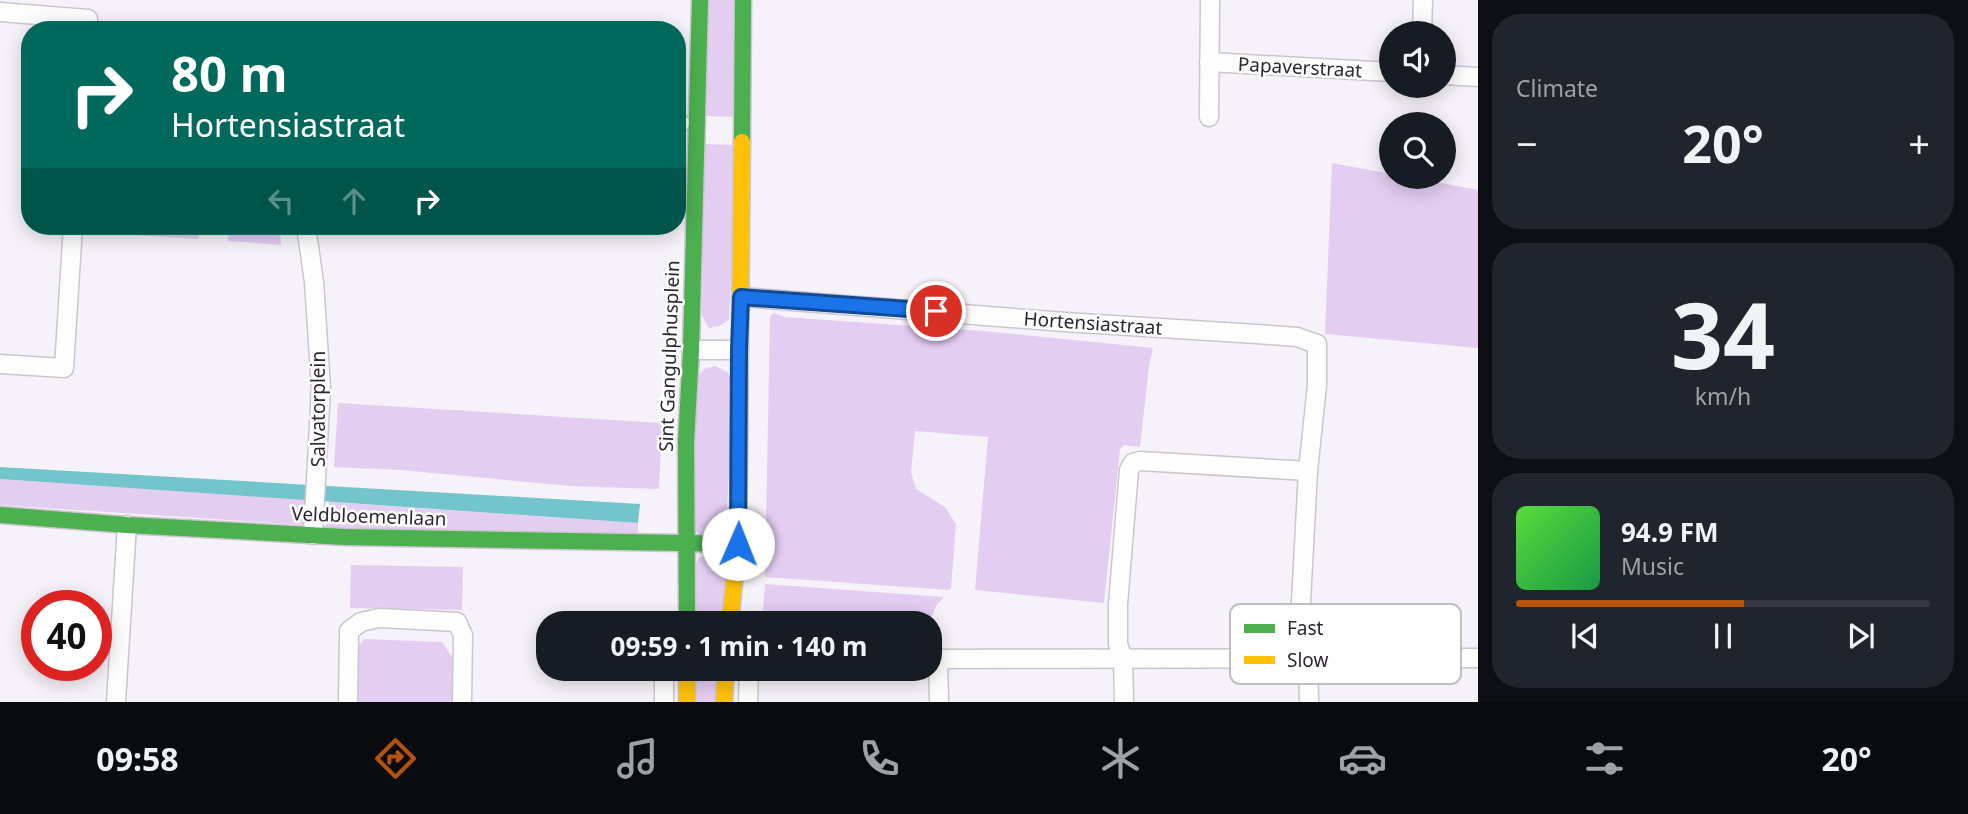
<!DOCTYPE html>
<meta charset="utf-8">
<style>
:root{--surface:#171b24;--page:#20242c;--text:#f1f3f6;--muted:#9ea1a6;--line:#363941;--accent:#b45309}
body{margin:0;font-family:"Noto Sans",sans-serif;background:var(--page);color:var(--text);height:100vh;display:flex;flex-direction:column;font-size:26px;white-space:nowrap}
*{box-sizing:border-box;margin:0}
p{font-size:23px;color:var(--muted)}
.icon{flex:none;width:38px;height:38px;fill:none;stroke:currentColor;stroke-width:2;stroke-linecap:round;stroke-linejoin:round}
.map{position:relative;flex:1;overflow:hidden}
.side{display:flex;flex-direction:column;gap:14px;padding:14px;background:#0d0f14;width:490px}
.side>*{flex:none}
.banner{position:absolute;left:21px;top:21px;width:665px;height:214px;border-radius:28px;box-shadow:0 4px 18px #0003;background:#00695c;color:#fff;overflow:hidden}
.buttons{position:absolute;left:1379px;top:21px;display:grid;gap:14px}
.buttons a{display:grid;place-items:center;width:77px;height:77px;border-radius:50%;background:var(--surface);box-shadow:0 4px 18px #0003;font-size:35px}
.speed{position:absolute;left:21px;top:590px;display:flex;gap:14px;font-size:35px;font-weight:700;text-align:center}
.speed>*{display:grid;place-content:center;width:91px;height:91px;border-radius:50%;background:var(--surface);box-shadow:0 4px 18px #0003;line-height:1}
.speed .limit{border:10px solid #d22;background:#fff;color:#111}
.pin{position:absolute;display:grid;place-items:center;width:60px;height:60px;color:#fff;margin:-30px;border:4px solid #fff;border-radius:50%;box-shadow:0 2px 7px #0007}
.me{position:absolute;width:77px;margin:-38px;rotate:1deg;stroke-linejoin:round;filter:drop-shadow(0 0 5px #0008)}
.turn{display:flex;align-items:center;gap:24px;height:147px;padding:0 35px;font-size:32px}
.turn .icon{width:91px;height:91px;stroke-width:2.5}
.turn b{display:block;font-size:49px;line-height:60px}
.lanes{display:flex;align-items:center;height:66px;padding:0 35px;background:#0003;justify-content:center;gap:35px;direction:ltr}
.lanes .off{opacity:.35}
.big{font-size:52px;font-weight:700;line-height:1.1}
.side .widget{flex:1;display:flex;flex-direction:column;justify-content:center;gap:10px;min-width:0;padding:0 24px;border-radius:28px;background:var(--page)}
.side .dial{align-items:center;gap:0}
.dial b{font-size:91px;line-height:1}
.song{display:flex;align-items:center;gap:21px}
.cover{width:84px;height:84px;border-radius:10px;background:linear-gradient(135deg,hsl(110 70% 55%),hsl(140 70% 35%))}
.played{height:7px;border-radius:4px;background:linear-gradient(90deg,var(--accent) 55%,var(--line) 55%)}
.keys{display:flex;justify-content:space-around;direction:ltr}
.heat{display:flex;justify-content:space-between;align-items:center;font-size:38px;direction:ltr}
.trip{position:absolute;left:536px;top:611px;width:406px;height:70px;border-radius:28px;background:var(--surface);box-shadow:0 4px 18px #0003;font-weight:700;line-height:70px;text-align:center}
.tabs{display:flex;height:112px;justify-content:space-around;align-items:center;background:#090b0e;color:var(--muted)}
.tabs .icon{width:49px;height:49px}
.tabs .active{color:var(--accent)}
.tabs b{font-size:32px;color:var(--text)}
main{display:flex;flex:1;min-height:0}
.map>svg:first-child{display:block}
.green{fill:#e3cdf1}
.water{fill:#74c4cc}
.lines{fill:none;stroke-linecap:round;stroke-linejoin:round}
.street-casing{stroke:#cbc5ce;stroke-width:21}
.fast-casing{stroke:#cbc5ce;stroke-width:19}
.slow-casing{stroke:#cbc5ce;stroke-width:19}
.street{stroke:#fefdfe;stroke-width:18}
.fast{stroke:#4caf50;stroke-width:16}
.slow{stroke:#ffc107;stroke-width:16}
.route-casing{stroke:#114b97;stroke-width:18}
.route{stroke:#1a73e8;stroke-width:12}
.labels{text-anchor:middle;stroke-width:5;stroke-linejoin:round;paint-order:stroke}
.street-label{font-size:19px;fill:#2d2632;stroke:#fff}
.key{fill:#fff;stroke:#c0bec2;stroke-width:2}
.key-label{font-size:19px;fill:#2d2632}
</style>
<main>
<div class="map">
<svg width="1478" height="702" viewBox="0 0 1478 702">
<rect width="100%" height="100%" fill="#f6f2f9"/>
<g class="green">
<path d="M 708,0 L 737,0 L 736,117 L 704,116 Z"/>
<path d="M 704,144 L 737,145 L 729,320 L 719,326 L 709,328 L 702,316 Z"/>
<path d="M 1332,163 L 1391,174 L 1391,177 L 1410,177 L 1478,190 L 1478,348 L 1325,334 Z"/>
<path d="M 104,226 L 153,226 L 199,234 L 198,239 L 103,233 Z"/>
<path d="M 229,226 L 280,226 L 281,245 L 228,241 Z"/>
<path d="M 774,313 L 785,317 L 983,331 L 1153,348 L 1149,366 L 1140,447 L 1124,445 L 1120,449 L 1104,603 L 975,590 L 988,437 L 915,431 L 911,472 L 916,489 L 945,507 L 956,524 L 951,588 L 949,590 L 765,577 L 770,316 Z"/>
<path d="M 715,366 L 727,372 L 733,380 L 726,535 L 700,534 L 692,529 L 695,378 L 704,369 Z"/>
<path d="M 338,403 L 662,423 L 659,489 L 570,486 L 401,470 L 334,467 Z"/>
<path d="M 0,479 L 308,500 L 305,525 L 0,505 Z"/>
<path d="M 329,502 L 638,523 L 638,536 L 326,527 Z"/>
<path d="M 700,557 L 723,557 L 729,562 L 722,623 L 695,623 L 694,566 Z"/>
<path d="M 351,565 L 463,567 L 462,610 L 350,608 Z"/>
<path d="M 765,584 L 944,597 L 936,606 L 929,623 L 762,623 Z"/>
<path d="M 364,639 L 442,642 L 452,657 L 452,702 L 353,702 L 353,654 Z"/>
<path d="M 699,669 L 714,669 L 719,702 L 693,702 L 693,675 Z"/>
</g>
<path class="water" d="M 0,467 L 640,504 L 638,523 L 0,479 Z"/>
<g class="lines">
<g class="street-casing">
<g id="street">
<path d="M 0,12 L 88,19 L 88,30"/>
<path d="M 1422,33 L 1423,0"/>
<path d="M 1209,62 L 1391,72"/>
<path d="M 1444,75 L 1478,77"/>
<path d="M 1209,117 L 1210,0"/>
<path d="M 677,123 L 680,123"/>
<path d="M 306,226 L 314,282 L 321,388 L 313,535"/>
<path d="M 741,297 L 1065,322 L 1257,334 L 1297,337 L 1317,344 L 1317,385 L 1308,471"/>
<path d="M 691,350 L 739,350"/>
<path d="M 0,364 L 64,368 L 73,226"/>
<path d="M 1308,658 L 1309,702"/>
<path d="M 929,659 L 1478,658"/>
<path d="M 938,659 L 939,702"/>
<path d="M 664,668 L 664,702"/>
<path d="M 116,702 L 127,525"/>
<path d="M 348,702 L 349,631 L 361,622 L 379,618 L 457,622 L 463,635 L 462,702"/>
<path d="M 748,702 L 749,668"/>
<path d="M 1124,702 L 1123,658 L 1118,644 L 1118,604 L 1129,470 L 1133,463 L 1140,461 L 1308,471 L 1298,658"/>
</g>
</g>
<g class="fast-casing">
<g id="fast">
<path d="M 742,142 L 743,0"/>
<path d="M 0,515 L 127,525 L 345,537 L 738,544"/>
<path d="M 687,623 L 686,443 L 691,350 L 700,0"/>
</g>
</g>
<g class="slow-casing">
<g id="slow">
<path d="M 730,623 L 738,544 L 742,142"/>
<path d="M 687,668 L 687,702"/>
<path d="M 724,702 L 726,668"/>
</g>
</g>
<use href="#street" class="street"/>
<use href="#fast" class="fast"/>
<use href="#slow" class="slow"/>
</g>
<g class="lines">
<g class="route-casing">
<path id="route" d="M 738,544 L 739,350 L 741,297 L 936,311"/>
</g>
<use href="#route" class="route"/>
</g>
<g class="labels">
<g class="street-label">
<text transform="translate(1300 67) rotate(3)" y="7">Papaverstraat</text>
<text transform="translate(1093 323) rotate(4)" y="7">Hortensiastraat</text>
<text transform="translate(669 356) rotate(-88)" y="7">Sint Gangulphusplein</text>
<text transform="translate(318 409) rotate(-90)" y="7">Salvatorplein</text>
<text transform="translate(369 516) rotate(2)" y="7">Veldbloemenlaan</text>
</g>
</g>
<rect x="1230" y="604" width="231" height="80" rx="10" class="key"/>
<rect x="1244" y="624" width="31" height="9" fill="#4caf50"/>
<rect x="1244" y="656" width="31" height="8" fill="#ffc107"/>
<g class="key-label">
<text x="1287" y="635">Fast</text>
<text x="1287" y="667">Slow</text>
</g>
</svg>
<div class="buttons">
<a><svg class="icon" aria-label="sound" viewBox="0 0 24 24"><path d="M4 9h4l5-4v14l-5-4H4zM17 9q2 3 0 6"/></svg></a>
<a><svg class="icon" aria-label="search" viewBox="0 0 24 24"><circle cx="10" cy="10" r="6"/><path d="M15 15l6 6"/></svg></a>
</div>
<div class="speed"><div class="limit">40</div></div>
<div class="pin" style="left:936px;top:311px;background:#d93025"><svg class="icon" aria-label="arrive" viewBox="0 0 24 24"><path d="M6 21V4h12l-3 4 3 4H6"/></svg></div>
<svg class="me" style="left:738px;top:544px" viewBox="-20 -20 40 40"><circle r="19" fill="#fff"/><path d="M0-13L10 11 0 6-10 11z" fill="#1a73e8"/></svg>
<div class="trip">09:59 · 1 min · 140 m</div>
<div class="banner">
<div class="turn"><svg class="icon" aria-label="right" viewBox="0 0 24 24"><path d="M7 20v-9h11M14 6l5 5-5 5"/></svg><div><b>80 m</b>Hortensiastraat</div></div>
<div class="lanes"><svg class="icon off" aria-label="left" viewBox="0 0 24 24"><path d="M17 20v-9H6M10 6l-5 5 5 5"/></svg><svg class="icon off" aria-label="ahead" viewBox="0 0 24 24"><path d="M12 20V5M6 11l6-6 6 6"/></svg><svg class="icon" aria-label="right" viewBox="0 0 24 24"><path d="M7 20v-9h11M14 6l5 5-5 5"/></svg></div>
</div>
</div>
<section class="side">
<div class="widget"><p>Climate</p>
<div class="heat"><a>−</a><b class="big">20°</b><a>+</a></div>
</div>
<div class="widget dial"><b>34</b><p>km/h</p></div>
<div class="widget">
<div class="song"><i class="cover"></i><div><b>94.9 FM</b><p>Music</p></div></div>
<div class="played"></div>
<div class="keys"><svg class="icon" aria-label="previous" viewBox="0 0 24 24"><path d="M18 5L8 12l10 7zM5 5v14"/></svg><svg class="icon" aria-label="pause" viewBox="0 0 24 24"><path d="M8 5v14M16 5v14"/></svg><svg class="icon" aria-label="next" viewBox="0 0 24 24"><path d="M6 5l10 7-10 7zM19 5v14"/></svg></div>
</div>
</section>
</main>
<nav class="tabs">
<b>09:58</b>
<svg class="icon active" aria-label="directions" viewBox="0 0 24 24"><path d="M12 3l9 9-9 9-9-9zM9 14v-3h6M13 9l2 2-2 2"/></svg>
<svg class="icon" aria-label="music" viewBox="0 0 24 24"><path d="M9 18V5l10-2v13"/><circle cx="6" cy="18" r="3"/><circle cx="16" cy="16" r="3"/></svg>
<svg class="icon" aria-label="phone" viewBox="0 0 24 24"><path d="M5 4h4l2 5-3 2q2 4 5 5l2-3 5 2v4C11 20 4 13 5 4z"/></svg>
<svg class="icon" aria-label="climate" viewBox="0 0 24 24"><path d="M12 3v18M4 7l16 10M4 17L20 7"/></svg>
<svg class="icon" aria-label="car" viewBox="0 0 24 24"><path d="M5 17H2v-5l4-1 3-4h7l3 4 3 1v5h-3M9 17h6M6 11h13"/><circle cx="7" cy="17" r="2"/><circle cx="17" cy="17" r="2"/></svg>
<svg class="icon" aria-label="filters" viewBox="0 0 24 24"><path d="M4 7h16M4 17h16"/><circle cx="9" cy="7" r="2"/><circle cx="15" cy="17" r="2"/></svg>
<b>20°</b>
</nav>
